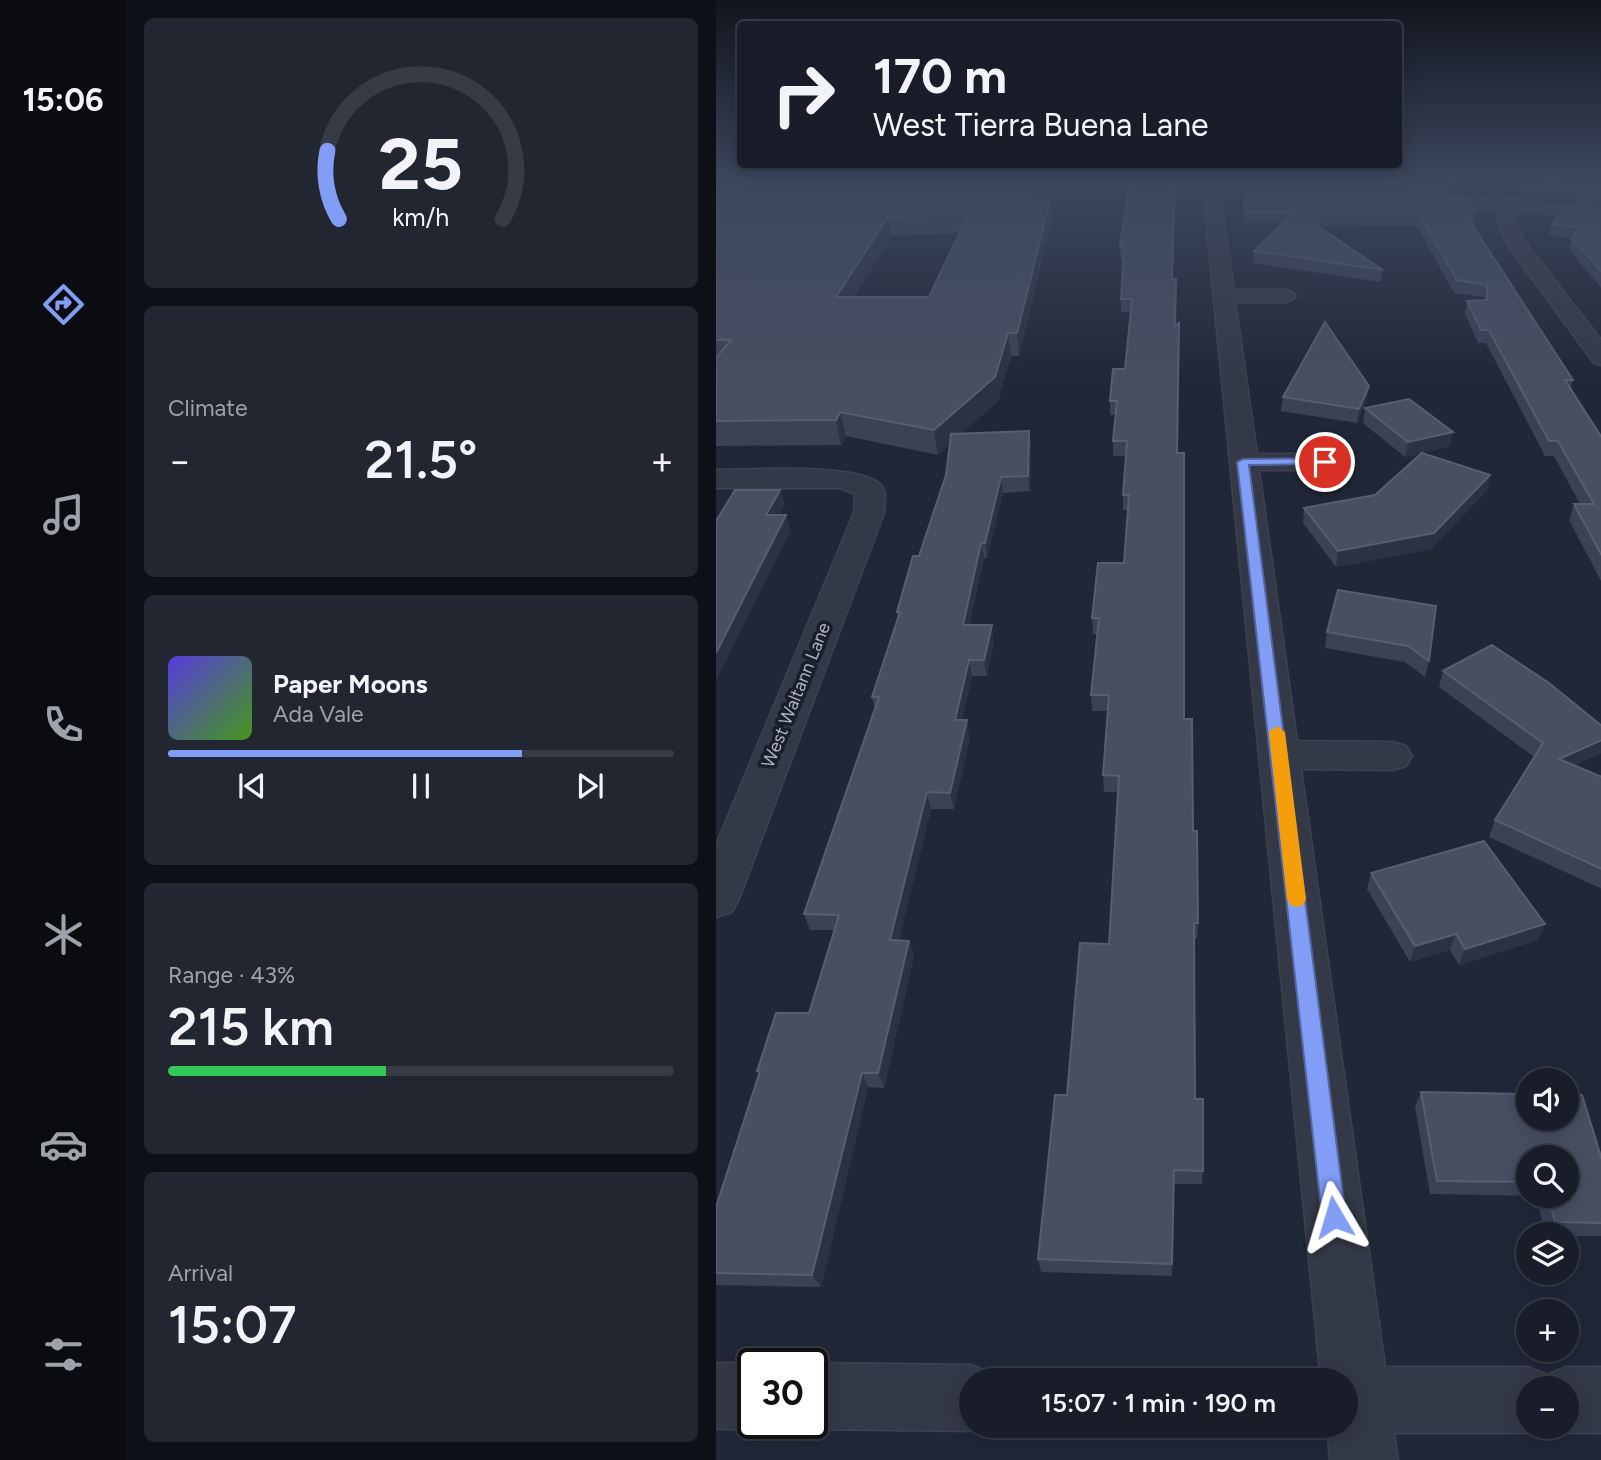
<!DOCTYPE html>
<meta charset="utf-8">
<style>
:root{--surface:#181d29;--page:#212631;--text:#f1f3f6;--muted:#9fa2a8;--line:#363b46;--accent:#819df6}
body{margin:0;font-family:Figtree,sans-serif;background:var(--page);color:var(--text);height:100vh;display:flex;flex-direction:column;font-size:26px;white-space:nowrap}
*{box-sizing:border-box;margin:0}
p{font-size:23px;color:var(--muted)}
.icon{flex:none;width:38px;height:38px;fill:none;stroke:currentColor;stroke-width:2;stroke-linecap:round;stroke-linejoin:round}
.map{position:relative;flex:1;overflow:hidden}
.drawer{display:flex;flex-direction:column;gap:18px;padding:18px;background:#0d1017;width:590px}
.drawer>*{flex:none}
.hud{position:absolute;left:21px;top:21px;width:665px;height:147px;border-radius:7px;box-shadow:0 4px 18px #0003,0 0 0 2px var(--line);background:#181d29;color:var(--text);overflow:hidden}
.fabs{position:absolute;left:800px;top:1068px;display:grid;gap:14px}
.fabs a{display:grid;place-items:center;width:63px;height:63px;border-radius:50%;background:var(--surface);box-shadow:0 4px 18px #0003,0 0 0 2px var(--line);font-size:35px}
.speed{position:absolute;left:21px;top:1348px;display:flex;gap:14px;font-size:35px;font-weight:700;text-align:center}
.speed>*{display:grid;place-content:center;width:91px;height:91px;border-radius:50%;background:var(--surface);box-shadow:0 4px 18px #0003,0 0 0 2px var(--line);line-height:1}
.speed .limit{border:4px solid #111;border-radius:10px;background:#fff;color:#111}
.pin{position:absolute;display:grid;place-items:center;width:60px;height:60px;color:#fff;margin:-30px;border:4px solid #fff;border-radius:50%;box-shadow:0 2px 7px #0007}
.me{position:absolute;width:77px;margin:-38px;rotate:353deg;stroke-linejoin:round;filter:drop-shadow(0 0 5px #0008)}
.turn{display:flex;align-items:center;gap:24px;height:147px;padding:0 21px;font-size:32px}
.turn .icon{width:91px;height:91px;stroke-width:2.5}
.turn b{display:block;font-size:49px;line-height:60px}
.big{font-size:52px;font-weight:600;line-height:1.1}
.drawer .widget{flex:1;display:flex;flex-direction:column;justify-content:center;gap:10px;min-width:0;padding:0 24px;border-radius:10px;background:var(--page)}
.drawer .dial{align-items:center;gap:0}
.dial svg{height:182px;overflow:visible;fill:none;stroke:var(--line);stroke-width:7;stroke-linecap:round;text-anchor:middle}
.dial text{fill:var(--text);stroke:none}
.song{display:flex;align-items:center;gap:21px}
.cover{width:84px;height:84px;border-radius:10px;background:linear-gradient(135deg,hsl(250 70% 55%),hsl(100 70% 35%))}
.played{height:7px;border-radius:4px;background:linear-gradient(90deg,var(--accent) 70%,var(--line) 70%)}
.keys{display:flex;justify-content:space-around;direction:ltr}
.heat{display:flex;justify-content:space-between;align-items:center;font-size:38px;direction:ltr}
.charge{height:10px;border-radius:5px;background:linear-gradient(90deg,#34c759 43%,var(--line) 0)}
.trip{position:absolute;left:243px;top:1368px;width:399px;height:70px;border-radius:35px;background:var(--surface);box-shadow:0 4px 18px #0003,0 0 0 2px var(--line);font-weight:600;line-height:70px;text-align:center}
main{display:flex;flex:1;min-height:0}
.dock{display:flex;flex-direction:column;width:126px;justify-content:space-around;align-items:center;background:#0a0c10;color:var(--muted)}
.dock .icon{width:49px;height:49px}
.dock .active{color:var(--accent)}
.dock b{font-size:32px;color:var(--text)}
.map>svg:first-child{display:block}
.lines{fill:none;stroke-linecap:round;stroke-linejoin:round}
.minor-casing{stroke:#3d4251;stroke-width:3}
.minor{fill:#343947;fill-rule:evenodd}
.wall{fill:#3b4256;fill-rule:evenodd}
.shaded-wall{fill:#2b3245}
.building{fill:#474f62;stroke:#575e71;stroke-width:2;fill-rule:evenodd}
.route{fill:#819df6;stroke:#5466a0;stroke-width:2}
.slow{fill:#f59e0b}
.labels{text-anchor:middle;stroke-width:7;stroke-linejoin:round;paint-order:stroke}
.street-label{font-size:18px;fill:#aeb3c4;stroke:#191e2c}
</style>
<main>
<nav class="dock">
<b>15:06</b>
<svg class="icon active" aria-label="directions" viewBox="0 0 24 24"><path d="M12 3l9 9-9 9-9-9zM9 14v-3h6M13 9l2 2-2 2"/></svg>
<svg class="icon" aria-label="music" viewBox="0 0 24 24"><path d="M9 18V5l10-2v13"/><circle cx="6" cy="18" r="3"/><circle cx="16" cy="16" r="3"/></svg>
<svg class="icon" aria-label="phone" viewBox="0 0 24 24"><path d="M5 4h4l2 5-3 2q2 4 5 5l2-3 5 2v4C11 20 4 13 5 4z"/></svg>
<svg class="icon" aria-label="climate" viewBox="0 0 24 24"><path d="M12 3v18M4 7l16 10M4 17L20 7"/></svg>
<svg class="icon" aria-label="car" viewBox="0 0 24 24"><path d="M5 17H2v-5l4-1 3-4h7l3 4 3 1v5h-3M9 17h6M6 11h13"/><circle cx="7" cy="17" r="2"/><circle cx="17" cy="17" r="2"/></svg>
<svg class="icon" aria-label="filters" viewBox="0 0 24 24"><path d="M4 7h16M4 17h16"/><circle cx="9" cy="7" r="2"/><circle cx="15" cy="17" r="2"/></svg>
</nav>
<section class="drawer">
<div class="widget dial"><svg viewBox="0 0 100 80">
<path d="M14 69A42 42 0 1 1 86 69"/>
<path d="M14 69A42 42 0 0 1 9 39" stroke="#819df6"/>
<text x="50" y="56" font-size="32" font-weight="700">25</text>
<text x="50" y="72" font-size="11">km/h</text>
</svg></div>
<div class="widget"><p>Climate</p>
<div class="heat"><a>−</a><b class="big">21.5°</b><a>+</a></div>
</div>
<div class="widget">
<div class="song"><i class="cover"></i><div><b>Paper Moons</b><p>Ada Vale</p></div></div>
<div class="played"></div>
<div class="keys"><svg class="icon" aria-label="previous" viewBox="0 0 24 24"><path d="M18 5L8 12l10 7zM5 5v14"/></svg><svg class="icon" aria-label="pause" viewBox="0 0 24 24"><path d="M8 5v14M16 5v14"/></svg><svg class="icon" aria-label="next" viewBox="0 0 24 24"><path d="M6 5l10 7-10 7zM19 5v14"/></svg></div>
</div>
<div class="widget"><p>Range · 43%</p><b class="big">215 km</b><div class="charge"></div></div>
<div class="widget"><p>Arrival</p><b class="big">15:07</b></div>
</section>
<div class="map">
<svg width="886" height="1460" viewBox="0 0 886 1460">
<rect width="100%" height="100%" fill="#202737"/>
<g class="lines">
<g class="minor-casing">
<g id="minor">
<path d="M 486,180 L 502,180 L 518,290 L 569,290 L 576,292 L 580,296 L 576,300 L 569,302 L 519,302 L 541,454 L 609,454 L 619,456 L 623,462 L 619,468 L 609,470 L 543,470 L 581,741 L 676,742 L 690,746 L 696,756 L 690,766 L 676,770 L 585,769 L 669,1367 L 812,1367 L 831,1375 L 850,1367 L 886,1367 L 886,1433 L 850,1433 L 834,1426 L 850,1426 L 850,1388 L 812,1388 L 812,1426 L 828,1426 L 812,1433 L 678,1433 L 682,1460 L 614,1460 L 611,1426 L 630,1426 L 630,1381 L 605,1381 Z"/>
<path d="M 702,194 L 792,199 L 886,209 L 886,219 L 800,210 L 799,222 L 812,246 L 886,341 L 886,365 L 878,363 L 793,247 L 781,222 L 783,209 L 696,203 L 693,199 Z"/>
<path d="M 0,470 C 32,470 147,462 166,486 C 171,493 168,505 168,513 L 23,899 L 16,912 L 0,917 L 0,845 L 138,513 L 139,494 L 124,488 L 0,488 Z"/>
<path d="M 0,1363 L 37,1363 L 37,1423 L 51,1423 L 37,1429 L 0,1429 Z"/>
<path d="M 96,1363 L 256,1365 L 279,1375 L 281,1381 L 256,1381 L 256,1426 L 267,1426 L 256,1431 L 96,1429 L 82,1423 L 96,1423 Z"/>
</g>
</g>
<use href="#minor" class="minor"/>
</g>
<g class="wall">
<path d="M 0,180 L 330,180 L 323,201 L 336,220 L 303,356 L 295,356 L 282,401 L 246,433 L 313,431 L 315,445 L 314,491 L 287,493 L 271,558 L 268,558 L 253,625 L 278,641 L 271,676 L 256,676 L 246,720 L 254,737 L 238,809 L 215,809 L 183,940 L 193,941 L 198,956 L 168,1088 L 152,1087 L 105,1287 L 0,1285 L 0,1207 L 43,1075 L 41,1071 L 93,1013 L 118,930 L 94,930 L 88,914 L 159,709 L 156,697 L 182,619 L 181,612 L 203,556 L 230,475 L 234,444 L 222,455 L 130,436 L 125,445 L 0,446 ZM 244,233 L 213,297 L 138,297 L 175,236 Z"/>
<path d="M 414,180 L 456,279 L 459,326 L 461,453 L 468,719 L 477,831 L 482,923 L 481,939 L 478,939 L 479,1099 L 487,1171 L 486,1184 L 458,1184 L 456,1276 L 325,1272 L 322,1259 L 351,1095 L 393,944 L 402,792 L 388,792 L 387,775 L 392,711 L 376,711 L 375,695 L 381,634 L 377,634 L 376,618 L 408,563 L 412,510 L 407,510 L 407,495 L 410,456 L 397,456 L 397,441 L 399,415 L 394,415 L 394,401 L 409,369 L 414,312 L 405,312 L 405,299 L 408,258 L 404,258 L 404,246 Z"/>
<path d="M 524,180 L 886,180 L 886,207 L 858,204 L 861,196 L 739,185 L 738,193 L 525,190 Z"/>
<path d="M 528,195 L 716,195 L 759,211 L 757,223 L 754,222 L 857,380 L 854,389 L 886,438 L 886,583 L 853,520 L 858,504 L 864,504 L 838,456 L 829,456 L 770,343 L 762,343 L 749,314 L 751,301 L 768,300 L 769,297 L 738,293 L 701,226 L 600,225 L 667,270 L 665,282 L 537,263 L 538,251 L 566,223 L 530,223 L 527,206 Z"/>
<path d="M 886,209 L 886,289 L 853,250 L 856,239 L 833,235 L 836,224 Z"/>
<path d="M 567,397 L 651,400 L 641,423 L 565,411 Z"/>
<path d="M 649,408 L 734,446 L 706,453 L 774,475 L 771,490 L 715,549 L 620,567 L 587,523 L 588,508 L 659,495 L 706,453 L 689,457 L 647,423 Z"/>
<path d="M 622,590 L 713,661 L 709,677 L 689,662 L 609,648 L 611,632 Z"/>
<path d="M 727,671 L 858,766 L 886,777 L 886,889 L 773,837 L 779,820 L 818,757 L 723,687 Z"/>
<path d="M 655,873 L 822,940 L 743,965 L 734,950 L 694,962 L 651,889 Z"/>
<path d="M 705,1092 L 886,1160 L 886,1236 L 850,1236 L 850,1234 L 829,1234 L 820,1196 L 714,1194 L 699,1107 ZM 812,1157 L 850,1195 L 812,1195 Z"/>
</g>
<g class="shaded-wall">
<path d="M 322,180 L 330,180 L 316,220 L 314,201 Z"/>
<path d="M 334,201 L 336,220 L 303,356 L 301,333 Z"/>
<path d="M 172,217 L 175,236 L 125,319 L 120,297 Z"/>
<path d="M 292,333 L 295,356 L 282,401 L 222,455 L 218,430 Z"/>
<path d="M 653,386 L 651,400 L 641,423 L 643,409 Z"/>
<path d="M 124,412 L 130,436 L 125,445 L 120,420 Z"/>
<path d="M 313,431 L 315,445 L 314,491 L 312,476 Z"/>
<path d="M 737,432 L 734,446 L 689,457 L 692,442 Z"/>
<path d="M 774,475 L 771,490 L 715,549 L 620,567 L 622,551 Z"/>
<path d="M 285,477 L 287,493 L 271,558 L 269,543 Z"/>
<path d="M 64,490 L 69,505 L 55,531 L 50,515 Z"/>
<path d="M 70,515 L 75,531 L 0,682 L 0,653 Z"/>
<path d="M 265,543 L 268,558 L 249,641 L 247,625 Z"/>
<path d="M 276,625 L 278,641 L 271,676 L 268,660 Z"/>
<path d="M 253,660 L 256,676 L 242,737 L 239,720 Z"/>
<path d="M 251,720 L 254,737 L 238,809 L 234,793 Z"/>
<path d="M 886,740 L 886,753 L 836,776 L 843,759 Z"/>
<path d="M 211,792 L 215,809 L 179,956 L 174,940 Z"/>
<path d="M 829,924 L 822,940 L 743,965 L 749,949 Z"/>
<path d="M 740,934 L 734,950 L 694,962 L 699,946 Z"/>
<path d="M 193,941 L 198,956 L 168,1088 L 162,1073 Z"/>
<path d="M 146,1073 L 152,1087 L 105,1287 L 96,1275 Z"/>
</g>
<g class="building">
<path d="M 0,180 L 322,180 L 314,201 L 334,201 L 301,333 L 292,333 L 279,377 L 218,430 L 124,412 L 120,420 L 0,421 L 0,358 L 15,340 L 0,340 ZM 253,213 L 213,297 L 120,297 L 172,217 Z"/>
<path d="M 414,180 L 459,180 L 456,279 L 460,279 L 459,326 L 463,323 L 461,453 L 468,453 L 468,719 L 476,719 L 477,831 L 481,831 L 482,923 L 478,923 L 479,1099 L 487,1099 L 487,1171 L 458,1170 L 456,1264 L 322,1259 L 339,1095 L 351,1095 L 364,943 L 393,944 L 403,776 L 387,775 L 393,695 L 375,695 L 383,618 L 376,618 L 382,563 L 408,563 L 413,495 L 407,495 L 411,441 L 397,441 L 401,401 L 394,401 L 397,369 L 409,369 L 416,299 L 405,299 L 408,246 L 404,246 Z"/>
<path d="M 526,180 L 738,180 L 740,183 Z"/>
<path d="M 799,180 L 886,180 L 886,195 L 861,193 L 867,186 Z"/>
<path d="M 528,195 L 716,195 L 750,198 L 759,211 L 746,209 L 857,380 L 849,380 L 886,438 L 886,556 L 858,504 L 878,504 L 842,441 L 833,441 L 773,330 L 765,330 L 751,301 L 771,300 L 771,285 L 741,280 L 703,214 L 582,213 L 667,270 L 538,251 L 578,212 L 530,212 Z"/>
<path d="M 850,207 L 886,209 L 886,272 L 856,238 L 863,228 L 836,224 Z"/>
<path d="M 609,322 L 653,386 L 643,409 L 567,397 Z"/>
<path d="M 693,399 L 737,432 L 692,442 L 649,408 Z"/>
<path d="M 313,431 L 312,476 L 285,477 L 269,543 L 265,543 L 247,625 L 276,625 L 268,660 L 253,660 L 239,720 L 251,720 L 234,793 L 211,792 L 174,940 L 193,941 L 162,1073 L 146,1073 L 96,1275 L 0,1273 L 0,1207 L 44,1071 L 41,1071 L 60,1013 L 93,1013 L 123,915 L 88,914 L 163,697 L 156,697 L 184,612 L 181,612 L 197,556 L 203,556 L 230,475 L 235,434 Z"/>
<path d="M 706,453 L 774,475 L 718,533 L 622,551 L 588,508 L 659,495 Z"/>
<path d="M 19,490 L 64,490 L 50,515 L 70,515 L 0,653 L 0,521 Z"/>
<path d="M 622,590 L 720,606 L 713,661 L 692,646 L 611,632 Z"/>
<path d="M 776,645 L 833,683 L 886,726 L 886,740 L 843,759 L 886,777 L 886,869 L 779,820 L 827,743 L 727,671 Z"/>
<path d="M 768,841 L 829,924 L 749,949 L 740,934 L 699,946 L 655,873 Z"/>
<path d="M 705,1092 L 812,1094 L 812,1118 L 850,1118 L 850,1095 L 866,1095 L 886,1160 L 886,1223 L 839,1222 L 832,1195 L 850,1195 L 850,1157 L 812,1157 L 812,1182 L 721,1181 Z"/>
</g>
<linearGradient id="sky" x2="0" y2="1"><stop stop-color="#12151e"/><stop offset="0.47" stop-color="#3c475e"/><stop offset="1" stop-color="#3c475e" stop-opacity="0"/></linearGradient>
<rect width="886" height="384" fill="url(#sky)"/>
<path class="route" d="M 609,458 L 613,459 L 613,464 L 533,465 L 630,1217 L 626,1225 L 618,1229 L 609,1225 L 606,1217 L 521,462 L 527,459 Z"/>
<path class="slow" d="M 561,726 L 569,732 L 590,899 L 587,905 L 581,907 L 574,905 L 571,899 L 553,732 Z"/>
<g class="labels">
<g class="street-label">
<text transform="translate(80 695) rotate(-68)" y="6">West Waltann Lane</text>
</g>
</g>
</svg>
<div class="fabs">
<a><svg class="icon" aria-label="sound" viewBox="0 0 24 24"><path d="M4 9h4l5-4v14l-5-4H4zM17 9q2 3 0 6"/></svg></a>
<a><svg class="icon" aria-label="search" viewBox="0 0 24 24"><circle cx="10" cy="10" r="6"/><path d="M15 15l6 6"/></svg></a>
<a><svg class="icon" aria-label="layers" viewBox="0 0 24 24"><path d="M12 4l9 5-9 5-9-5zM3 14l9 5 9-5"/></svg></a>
<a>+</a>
<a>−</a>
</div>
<div class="speed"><div class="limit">30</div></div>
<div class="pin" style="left:609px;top:462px;background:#d93025"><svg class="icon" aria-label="arrive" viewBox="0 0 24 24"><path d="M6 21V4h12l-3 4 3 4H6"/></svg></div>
<svg class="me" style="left:618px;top:1217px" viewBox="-20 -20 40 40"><path d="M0-17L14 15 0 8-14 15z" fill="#819df6" stroke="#fff" stroke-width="4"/></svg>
<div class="trip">15:07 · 1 min · 190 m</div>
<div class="hud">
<div class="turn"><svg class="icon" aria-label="right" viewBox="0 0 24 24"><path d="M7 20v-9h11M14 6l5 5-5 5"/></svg><div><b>170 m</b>West Tierra Buena Lane</div></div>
</div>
</div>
</main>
